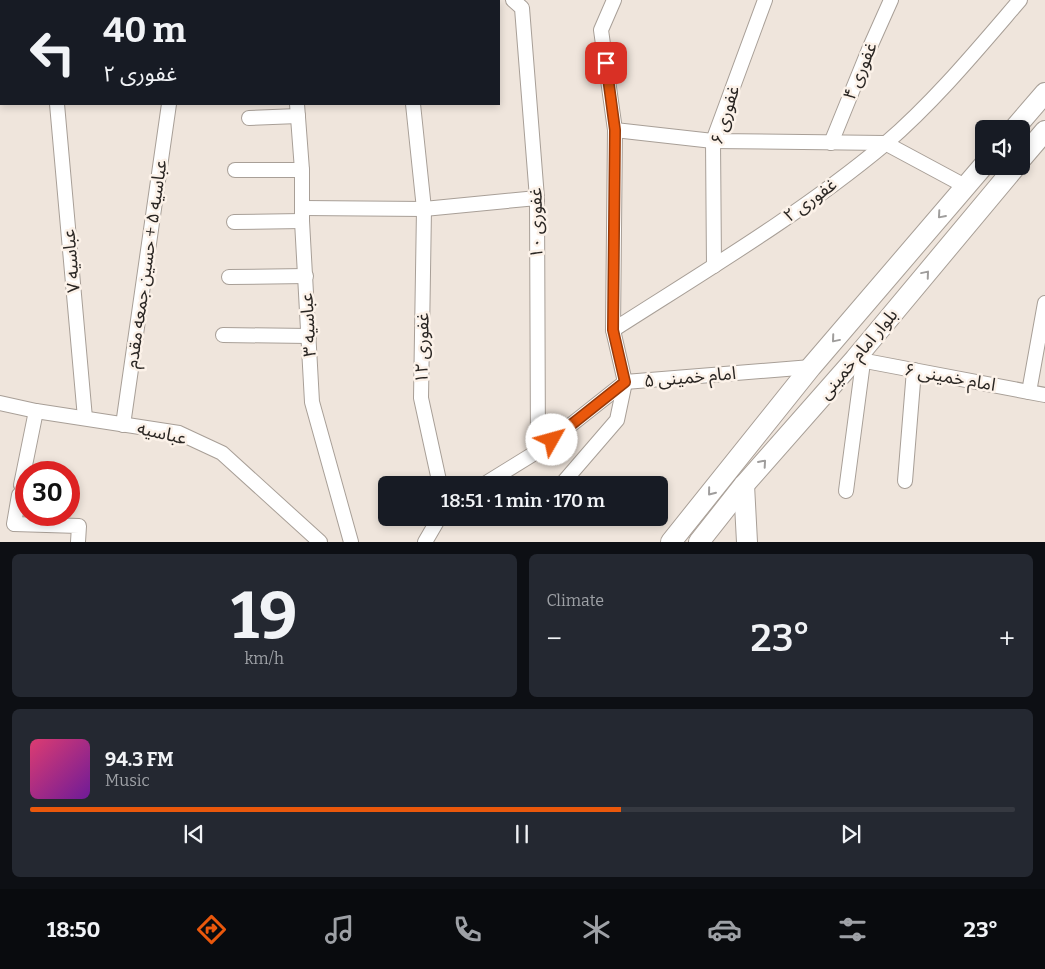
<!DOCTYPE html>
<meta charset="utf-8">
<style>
:root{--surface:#171b24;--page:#242831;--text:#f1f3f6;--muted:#9ea1a6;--line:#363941;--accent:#ea580c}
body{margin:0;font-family:Bitter,"Noto Sans Arabic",serif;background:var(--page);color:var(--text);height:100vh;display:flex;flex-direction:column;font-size:19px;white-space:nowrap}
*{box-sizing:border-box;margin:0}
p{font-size:16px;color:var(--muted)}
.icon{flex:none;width:28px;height:28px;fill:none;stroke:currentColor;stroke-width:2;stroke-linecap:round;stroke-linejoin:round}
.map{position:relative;height:542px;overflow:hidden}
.drawer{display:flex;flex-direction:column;gap:12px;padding:12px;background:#0d0f14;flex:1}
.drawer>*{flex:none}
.hud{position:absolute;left:0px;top:0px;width:500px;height:105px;box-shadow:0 2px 8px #0003;background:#171b24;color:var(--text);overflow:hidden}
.controls{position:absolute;left:975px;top:120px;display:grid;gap:10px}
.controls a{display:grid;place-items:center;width:55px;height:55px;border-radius:8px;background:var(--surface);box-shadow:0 2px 8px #0003;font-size:25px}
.speed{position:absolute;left:15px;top:461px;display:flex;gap:10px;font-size:25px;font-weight:700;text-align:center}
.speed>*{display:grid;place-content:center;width:65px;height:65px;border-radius:50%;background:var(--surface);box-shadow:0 2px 8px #0003;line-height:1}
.speed .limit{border:8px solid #d22;background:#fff;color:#111}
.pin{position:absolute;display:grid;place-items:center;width:42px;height:42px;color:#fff;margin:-21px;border-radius:10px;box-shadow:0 2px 8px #0006}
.me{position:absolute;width:55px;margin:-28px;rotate:52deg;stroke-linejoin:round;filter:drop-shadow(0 0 4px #0008)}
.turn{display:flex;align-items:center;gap:18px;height:105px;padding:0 20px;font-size:22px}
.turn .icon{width:65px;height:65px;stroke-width:2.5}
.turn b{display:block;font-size:35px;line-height:42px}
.big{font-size:38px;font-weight:600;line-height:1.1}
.drawer .card{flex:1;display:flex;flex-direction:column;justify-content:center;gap:8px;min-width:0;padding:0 18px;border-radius:8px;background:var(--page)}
.drawer .dial{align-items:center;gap:0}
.dial b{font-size:65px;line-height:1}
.song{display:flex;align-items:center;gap:15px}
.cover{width:60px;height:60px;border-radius:8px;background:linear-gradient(135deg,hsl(340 70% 55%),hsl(280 70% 35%))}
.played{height:5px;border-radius:2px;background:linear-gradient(90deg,var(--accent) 60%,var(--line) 60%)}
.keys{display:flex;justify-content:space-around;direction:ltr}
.heat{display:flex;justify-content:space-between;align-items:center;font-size:28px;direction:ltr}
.drawer .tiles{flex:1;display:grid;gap:12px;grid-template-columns:1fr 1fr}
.card:last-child{grid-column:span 2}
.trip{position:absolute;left:378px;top:476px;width:290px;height:50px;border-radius:8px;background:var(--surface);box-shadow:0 2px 8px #0003;font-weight:600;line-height:50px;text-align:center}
.dock{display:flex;height:80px;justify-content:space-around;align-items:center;background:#090b0e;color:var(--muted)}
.dock .icon{width:35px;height:35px}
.dock .selected{color:var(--accent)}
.dock b{font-size:22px;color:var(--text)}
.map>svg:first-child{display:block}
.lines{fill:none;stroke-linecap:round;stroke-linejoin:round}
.street-casing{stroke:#a89f97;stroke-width:16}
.secondary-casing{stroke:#a89f97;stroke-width:22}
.street{stroke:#fff;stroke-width:14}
.secondary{stroke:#fff;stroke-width:20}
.oneway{stroke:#9f9d9c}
.route-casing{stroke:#983908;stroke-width:12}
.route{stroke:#ea580c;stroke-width:9}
.labels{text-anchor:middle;stroke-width:5;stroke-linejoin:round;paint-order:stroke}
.street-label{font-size:18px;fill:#2a2623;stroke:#fcf2e9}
</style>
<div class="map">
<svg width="1045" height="542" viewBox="0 0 1045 542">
<rect width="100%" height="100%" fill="#efe5dc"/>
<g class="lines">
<g class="street-casing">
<g id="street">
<path d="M 290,0 L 290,1"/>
<path d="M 342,0 L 346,1"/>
<path d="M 513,0 L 522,8 L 537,198 L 538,451"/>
<path d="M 51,1 L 51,0"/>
<path d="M 405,1 L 405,0"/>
<path d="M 57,104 L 85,418"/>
<path d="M 297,104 L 302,170 L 302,221 L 312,402 L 351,542"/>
<path d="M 413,104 L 424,209 L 421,398 L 440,485"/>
<path d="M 249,118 L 298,116"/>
<path d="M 615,130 L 713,141 L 885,143 L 965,186"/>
<path d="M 831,143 L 870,47 L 891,0"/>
<path d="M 235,170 L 302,170"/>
<path d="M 303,208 L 424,209 L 537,198"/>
<path d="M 234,222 L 302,221"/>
<path d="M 714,266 L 713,141 L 765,0"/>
<path d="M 229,277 L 306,276"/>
<path d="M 613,330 L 615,130 L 601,30 L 614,0"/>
<path d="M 223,335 L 309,336"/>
<path d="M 855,359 L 1045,395"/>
<path d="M 1029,392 L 1045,303"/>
<path d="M 0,403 L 36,411 L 179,433 L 222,453 L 320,542"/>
<path d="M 123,425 L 169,104"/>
<path d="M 905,481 L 914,370"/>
<path d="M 21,485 L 36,411"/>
<path d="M 483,485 L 538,451 L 625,382 L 811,367"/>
<path d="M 561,485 L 617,420 L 625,382 L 613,330 C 705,271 801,214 885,144 C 935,101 977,50 1020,0"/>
<path d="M 846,491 L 863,362"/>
<path d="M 19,495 L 14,524 L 79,526 L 78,542"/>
<path d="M 425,542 L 439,518"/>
</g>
</g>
<g class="secondary-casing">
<g id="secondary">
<path d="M 1014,129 L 1045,93"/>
<path d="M 1021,159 L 1045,131"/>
<path d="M 744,485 L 747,542"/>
<path d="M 671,542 L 811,367 L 984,165"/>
<path d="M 699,542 L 744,485 L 855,359 L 1016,166"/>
</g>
</g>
<use href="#street" class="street"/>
<use href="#secondary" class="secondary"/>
</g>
<defs><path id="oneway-chevron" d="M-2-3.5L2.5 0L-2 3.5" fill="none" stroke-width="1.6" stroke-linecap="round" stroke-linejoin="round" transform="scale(1.25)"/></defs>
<g class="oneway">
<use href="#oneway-chevron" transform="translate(941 215) rotate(131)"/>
<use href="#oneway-chevron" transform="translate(926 274) rotate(-50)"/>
<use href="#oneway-chevron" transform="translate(835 339) rotate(130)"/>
<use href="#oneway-chevron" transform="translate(763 463) rotate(-49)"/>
<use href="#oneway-chevron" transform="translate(711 492) rotate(129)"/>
</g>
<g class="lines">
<g class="route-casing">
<path id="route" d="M 552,440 L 625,382 L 613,330 L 615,130 L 606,63"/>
</g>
<use href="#route" class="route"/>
</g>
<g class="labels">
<g class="street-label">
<text transform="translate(860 71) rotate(-67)" y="6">غفوری ۴</text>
<text transform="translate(725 115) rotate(-73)" y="6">غفوری ۶</text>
<text transform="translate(810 200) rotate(-36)" y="6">غفوری ۲</text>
<text transform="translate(536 223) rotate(-91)" y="6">غفوری ۱۰</text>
<text transform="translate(71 261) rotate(-95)" y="6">عباسیه ۷</text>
<text transform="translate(146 264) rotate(-82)" y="6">عباسیه ۵ + حسین جمعه مقدم</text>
<text transform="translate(308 325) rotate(-93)" y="6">عباسیه ۳</text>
<text transform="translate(422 348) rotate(-89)" y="6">غفوری ۱۲</text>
<text transform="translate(858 354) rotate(-50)" y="6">بلوار امام خمینی</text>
<text transform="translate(690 377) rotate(-5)" y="6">امام خمینی ۵</text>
<text transform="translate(950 377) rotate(10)" y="6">امام خمینی ۶</text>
<text transform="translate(162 433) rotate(13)" y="6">عباسیه</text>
</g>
</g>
</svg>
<div class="controls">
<a><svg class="icon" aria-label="sound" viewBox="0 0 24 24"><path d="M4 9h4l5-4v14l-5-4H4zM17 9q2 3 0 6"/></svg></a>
</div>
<div class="speed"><div class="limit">30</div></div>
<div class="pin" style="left:606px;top:63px;background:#d93025"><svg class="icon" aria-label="arrive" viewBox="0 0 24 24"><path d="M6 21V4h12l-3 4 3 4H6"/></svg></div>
<svg class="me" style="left:552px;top:440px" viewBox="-20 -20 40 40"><circle r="19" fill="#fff"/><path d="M0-13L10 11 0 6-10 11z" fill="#ea580c"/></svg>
<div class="trip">18:51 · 1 min · 170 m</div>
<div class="hud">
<div class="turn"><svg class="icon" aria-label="left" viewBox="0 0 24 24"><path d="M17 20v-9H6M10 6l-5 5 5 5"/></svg><div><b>40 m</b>غفوری ۲</div></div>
</div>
</div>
<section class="drawer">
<div class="tiles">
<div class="card dial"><b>19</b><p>km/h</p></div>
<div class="card"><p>Climate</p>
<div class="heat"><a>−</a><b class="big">23°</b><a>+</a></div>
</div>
<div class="card">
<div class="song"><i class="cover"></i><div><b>94.3 FM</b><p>Music</p></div></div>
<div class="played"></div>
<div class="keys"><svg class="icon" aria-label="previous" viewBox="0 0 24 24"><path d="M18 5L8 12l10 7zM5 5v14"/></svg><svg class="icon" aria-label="pause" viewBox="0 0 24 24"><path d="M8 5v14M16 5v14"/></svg><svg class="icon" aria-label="next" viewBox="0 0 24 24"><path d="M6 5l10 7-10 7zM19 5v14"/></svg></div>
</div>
</div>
</section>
<nav class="dock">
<b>18:50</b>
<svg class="icon selected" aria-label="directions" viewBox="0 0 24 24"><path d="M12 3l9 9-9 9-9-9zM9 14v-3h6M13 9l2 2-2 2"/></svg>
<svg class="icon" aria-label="music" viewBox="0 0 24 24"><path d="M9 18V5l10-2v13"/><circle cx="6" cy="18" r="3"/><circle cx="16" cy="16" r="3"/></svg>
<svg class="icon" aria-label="phone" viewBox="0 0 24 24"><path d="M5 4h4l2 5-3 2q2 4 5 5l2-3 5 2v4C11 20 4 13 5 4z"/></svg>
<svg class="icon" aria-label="climate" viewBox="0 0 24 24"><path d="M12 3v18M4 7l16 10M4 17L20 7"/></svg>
<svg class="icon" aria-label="car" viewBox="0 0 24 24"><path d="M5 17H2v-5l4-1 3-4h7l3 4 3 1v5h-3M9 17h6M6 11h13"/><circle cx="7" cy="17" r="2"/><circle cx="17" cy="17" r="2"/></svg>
<svg class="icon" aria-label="filters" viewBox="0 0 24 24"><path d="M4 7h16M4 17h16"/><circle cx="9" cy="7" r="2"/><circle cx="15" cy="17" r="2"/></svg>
<b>23°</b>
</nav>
